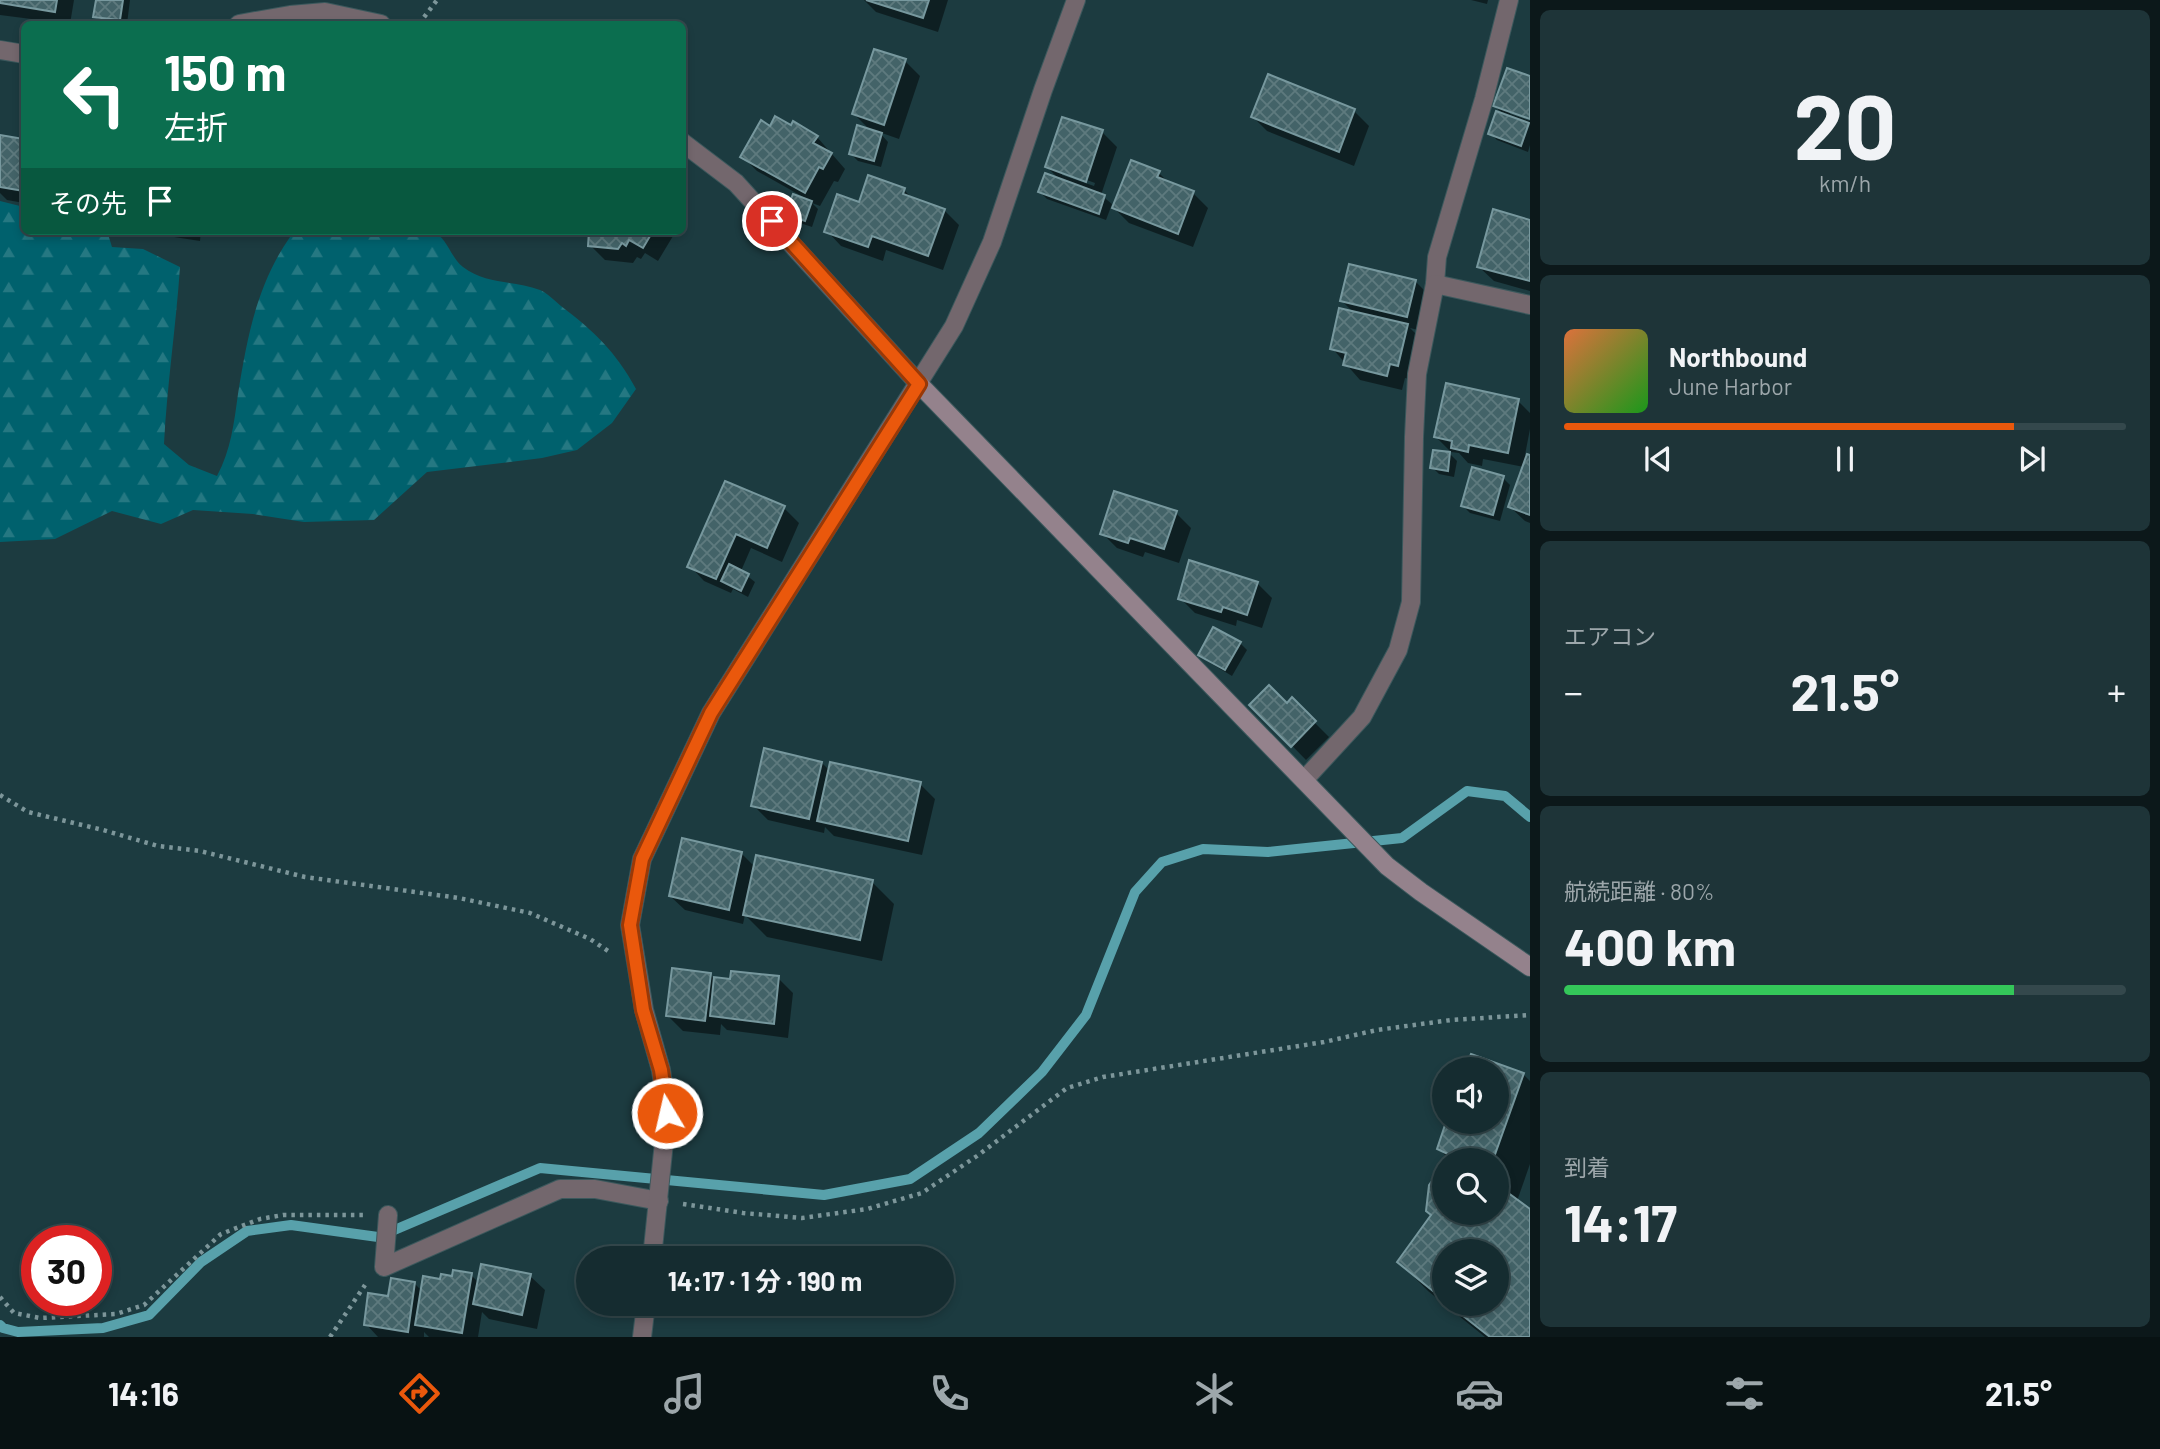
<!DOCTYPE html>
<html lang="ja">
<meta charset="utf-8">
<style>
:root{--surface:#152c30;--page:#1e3438;--text:#f1f3f6;--muted:#9da7ab;--line:#34484c;--accent:#ea580c}
body{margin:0;font-family:Barlow,"Noto Sans JP",sans-serif;background:var(--page);color:var(--text);height:100vh;display:flex;flex-direction:column;font-size:26px;white-space:nowrap}
*{box-sizing:border-box;margin:0}
p{font-size:23px;color:var(--muted)}
.icon{flex:none;width:38px;height:38px;fill:none;stroke:currentColor;stroke-width:2;stroke-linecap:round;stroke-linejoin:round}
.map{position:relative;flex:1;overflow:hidden}
.panel{display:flex;flex-direction:column;gap:10px;padding:10px;background:#0c181a;width:630px}
.panel>*{flex:none}
.top-card{position:absolute;left:21px;top:21px;width:665px;height:214px;border-radius:10px;box-shadow:0 4px 10px #0003,0 0 0 2px var(--line);background:#0b6e4f;color:#fff;overflow:hidden}
.tools{position:absolute;left:1432px;top:1057px;display:grid;gap:14px}
.tools a{display:grid;place-items:center;width:77px;height:77px;border-radius:50%;background:var(--surface);box-shadow:0 4px 10px #0003,0 0 0 2px var(--line);font-size:35px}
.speed{position:absolute;left:21px;top:1225px;display:flex;gap:14px;font-size:35px;font-weight:700;text-align:center}
.speed>*{display:grid;place-content:center;width:91px;height:91px;border-radius:50%;background:var(--surface);box-shadow:0 4px 10px #0003,0 0 0 2px var(--line);line-height:1}
.speed .limit{border:10px solid #d22;background:#fff;color:#111}
.pin{position:absolute;display:grid;place-items:center;width:60px;height:60px;color:#fff;margin:-30px;border:4px solid #fff;border-radius:50%;box-shadow:0 2px 7px #0007}
.me{position:absolute;width:77px;margin:-38px;rotate:351deg;stroke-linejoin:round;filter:drop-shadow(0 0 5px #0008)}
.turn{display:flex;align-items:center;gap:24px;height:147px;padding:0 28px;font-size:32px}
.turn .icon{width:91px;height:91px;stroke-width:2.5}
.turn b{display:block;font-size:49px;line-height:60px}
.then{display:flex;align-items:center;height:66px;padding:0 28px;background:#0003;gap:14px;font-size:26px}
.big{font-size:52px;font-weight:700;line-height:1.1}
.panel .widget{flex:1;display:flex;flex-direction:column;justify-content:center;gap:10px;min-width:0;padding:0 24px;border-radius:10px;background:var(--page)}
.panel .dial{align-items:center;gap:0}
.dial b{font-size:91px;line-height:1}
.song{display:flex;align-items:center;gap:21px}
.cover{width:84px;height:84px;border-radius:10px;background:linear-gradient(135deg,hsl(20 70% 55%),hsl(120 70% 35%))}
.played{height:7px;border-radius:4px;background:linear-gradient(90deg,var(--accent) 80%,var(--line) 80%)}
.keys{display:flex;justify-content:space-around;direction:ltr}
.heat{display:flex;justify-content:space-between;align-items:center;font-size:38px;direction:ltr}
.charge{height:10px;border-radius:5px;background:linear-gradient(90deg,#34c759 80%,var(--line) 0)}
.trip{position:absolute;left:576px;top:1246px;width:378px;height:70px;border-radius:35px;background:var(--surface);box-shadow:0 4px 10px #0003,0 0 0 2px var(--line);font-weight:700;line-height:70px;text-align:center}
.dock{display:flex;height:112px;justify-content:space-around;align-items:center;background:#081213;color:var(--muted)}
.dock .icon{width:49px;height:49px}
.dock .selected{color:var(--accent)}
.dock b{font-size:32px;color:var(--text)}
main{display:flex;flex:1;min-height:0}
.map>svg:first-child{display:block}
.forest{fill:url(#forest-firs)}
.shadow{fill:#0007;fill-rule:evenodd}
.lines{fill:none;stroke-linecap:round;stroke-linejoin:round}
.stream{stroke:#58a1ab;stroke-width:10}
.building{fill:url(#building-cross-hatch);stroke:#77989e;stroke-width:2}
.lane-casing{stroke:#3b585c;stroke-width:20}
.street-casing{stroke:#3b585c;stroke-width:20}
.secondary-casing{stroke:#3b585c;stroke-width:20}
.path{stroke:#7d969a;stroke-width:4.5;stroke-dasharray:3.5 5;stroke-linecap:butt}
.lane{stroke:#73676d;stroke-width:18}
.street{stroke:#73676d;stroke-width:18}
.secondary{stroke:#94828c;stroke-width:18}
.route-casing{stroke:#983908;stroke-width:18}
.route{stroke:#ea580c;stroke-width:12}
</style>
<main>
<div class="map">
<svg width="1530" height="1337" viewBox="0 0 1530 1337">
<defs>
<pattern id="forest-firs" width="22" height="20" patternUnits="userSpaceOnUse" patternTransform="scale(1.75)"><rect width="22" height="20" fill="#00616d"/><path d="M5 1l3.5 6h-7zM16 11l3.5 6h-7z" fill="#257882"/></pattern>
<pattern id="building-cross-hatch" width="8" height="8" patternUnits="userSpaceOnUse" patternTransform="scale(1.75)"><rect width="8" height="8" fill="#436368"/><path d="M0 0l8 8M0 8l8-8" fill="none" stroke="#5e7a7e"/></pattern>
</defs>
<rect width="100%" height="100%" fill="#1c3b40"/>
<path class="forest" d="M 0,201 L 24,207 L 24,231 L 107,231 L 112,247 L 143,249 L 180,267 C 176,326 167,385 164,444 L 189,465 L 217,476 C 231,450 234,423 238,394 C 247,338 257,284 290,237 L 315,231 L 432,231 C 448,238 450,257 463,267 C 486,285 514,280 540,290 C 547,293 555,301 561,306 C 594,331 616,352 636,389 L 612,423 L 577,450 L 542,458 L 427,472 L 374,520 L 304,522 L 253,514 L 193,510 L 161,524 L 112,511 L 55,539 L 0,542 Z"/>
<g class="shadow">
<path d="M 0,0 L 74,0 L 70,24 L 0,15 Z"/>
<path d="M 97,0 L 130,0 L 127,24 L 102,23 L 95,16 Z"/>
<path d="M 864,0 L 948,0 L 938,32 L 876,12 Z"/>
<path d="M 1471,0 L 1488,0 L 1487,4 Z"/>
<path d="M 905,61 L 920,76 L 899,139 L 879,132 L 888,142 L 881,167 L 858,161 L 851,154 L 872,132 L 854,114 Z"/>
<path d="M 1269,76 L 1354,111 L 1369,126 L 1354,166 L 1267,131 L 1253,117 Z"/>
<path d="M 1495,106 L 1510,110 L 1510,114 L 1530,121 L 1530,145 L 1528,152 L 1497,140 L 1490,133 L 1505,116 Z"/>
<path d="M 771,128 L 817,137 L 845,169 L 838,182 L 834,181 L 820,206 L 812,203 L 818,209 L 812,227 L 794,221 L 787,214 L 805,198 L 757,171 L 743,157 Z"/>
<path d="M 1102,132 L 1117,147 L 1101,195 L 1112,204 L 1106,220 L 1047,199 L 1040,192 L 1061,181 L 1047,167 ZM 1062,171 L 1095,183 L 1094,186 L 1062,175 Z"/>
<path d="M 0,137 L 24,140 L 24,203 L 7,200 L 0,193 Z"/>
<path d="M 1159,173 L 1169,183 L 1193,193 L 1208,208 L 1193,247 L 1129,223 L 1114,208 Z"/>
<path d="M 904,190 L 914,200 L 944,210 L 959,225 L 943,270 L 886,250 L 883,261 L 841,246 L 827,231 Z"/>
<path d="M 1530,221 L 1530,291 L 1494,281 L 1479,267 Z"/>
<path d="M 135,231 L 201,231 L 200,241 Z"/>
<path d="M 591,231 L 676,231 L 658,261 L 645,253 L 641,259 L 637,257 L 633,263 L 605,260 L 590,245 Z"/>
<path d="M 1415,281 L 1430,296 L 1422,331 L 1410,328 L 1422,340 L 1412,380 L 1405,378 L 1402,390 L 1360,380 L 1332,348 L 1354,313 L 1342,301 Z"/>
<path d="M 1518,401 L 1530,413 L 1530,429 L 1525,455 L 1530,457 L 1530,523 L 1525,521 L 1510,507 L 1524,467 L 1483,459 L 1482,466 L 1468,463 L 1459,453 L 1451,452 L 1436,437 Z"/>
<path d="M 1450,454 L 1457,461 L 1454,477 L 1439,474 L 1432,467 Z"/>
<path d="M 1503,478 L 1510,485 L 1500,521 L 1470,513 L 1463,506 Z"/>
<path d="M 726,483 L 784,508 L 799,523 L 782,562 L 751,548 L 741,571 L 755,582 L 748,597 L 733,589 L 731,593 L 704,581 L 690,566 Z"/>
<path d="M 1176,513 L 1191,528 L 1179,563 L 1145,552 L 1143,557 L 1117,548 L 1102,533 Z"/>
<path d="M 1257,583 L 1272,598 L 1262,628 L 1237,620 L 1236,626 L 1195,613 L 1180,598 Z"/>
<path d="M 1240,643 L 1247,650 L 1232,676 L 1207,661 L 1200,654 Z"/>
<path d="M 1292,700 L 1329,737 L 1306,760 L 1252,705 L 1287,706 Z"/>
<path d="M 822,763 L 830,771 L 920,784 L 935,799 L 922,855 L 834,836 L 825,827 L 824,833 L 768,820 L 753,805 Z"/>
<path d="M 741,853 L 755,867 L 872,882 L 894,904 L 882,961 L 767,937 L 745,915 L 743,924 L 685,910 L 670,896 Z"/>
<path d="M 710,975 L 714,979 L 732,981 L 778,978 L 793,993 L 788,1038 L 727,1030 L 721,1024 L 720,1035 L 683,1031 L 668,1016 Z"/>
<path d="M 1472,1056 L 1523,1074 L 1530,1081 L 1530,1164 L 1517,1201 L 1530,1337 L 1485,1337 L 1428,1291 L 1399,1262 L 1444,1213 L 1496,1213 L 1496,1160 L 1449,1160 L 1439,1148 L 1448,1122 L 1496,1122 L 1496,1069 L 1467,1069 ZM 1444,1251 L 1496,1251 L 1496,1304 L 1444,1304 Z"/>
<path d="M 471,1275 L 479,1283 L 530,1276 L 545,1290 L 537,1329 L 489,1319 L 482,1312 L 478,1337 L 429,1337 L 424,1332 L 424,1337 L 378,1337 L 366,1324 L 390,1298 L 414,1283 L 422,1291 L 442,1281 Z"/>
</g>
<g class="lines">
<path class="stream" d="M 0,1325 L 3,1328 L 18,1332 L 103,1328 L 149,1315 L 201,1262 L 247,1231 L 291,1225 L 378,1237 L 540,1168 L 824,1195 L 910,1179 L 979,1133 L 1042,1072 L 1086,1015 L 1135,892 L 1162,862 L 1203,849 L 1268,852 L 1402,838 L 1467,791 L 1505,796 L 1530,817"/>
</g>
<g class="building">
<path d="M 0,0 L 57,0 L 55,12 L 0,3 Z"/>
<path d="M 96,0 L 123,0 L 120,20 L 93,17 Z"/>
<path d="M 866,0 L 929,0 L 923,18 Z"/>
<path d="M 874,49 L 906,59 L 884,125 L 852,114 Z"/>
<path d="M 1507,68 L 1530,76 L 1530,119 L 1493,106 Z"/>
<path d="M 1268,74 L 1355,109 L 1339,152 L 1251,117 Z"/>
<path d="M 1496,111 L 1529,123 L 1521,146 L 1488,134 Z"/>
<path d="M 775,116 L 791,125 L 793,121 L 818,136 L 813,143 L 832,153 L 823,169 L 819,167 L 805,193 L 740,157 L 761,120 L 770,126 Z"/>
<path d="M 1062,117 L 1103,130 L 1086,182 L 1045,167 Z"/>
<path d="M 857,125 L 882,133 L 874,161 L 849,154 Z"/>
<path d="M 0,135 L 24,139 L 24,191 L 0,187 Z"/>
<path d="M 1131,160 L 1160,171 L 1157,177 L 1194,191 L 1178,234 L 1112,208 Z"/>
<path d="M 1045,173 L 1105,195 L 1099,214 L 1038,192 Z"/>
<path d="M 868,175 L 905,188 L 903,194 L 945,209 L 928,256 L 872,236 L 868,247 L 824,232 L 837,194 L 859,202 Z"/>
<path d="M 793,194 L 812,201 L 805,221 L 785,214 Z"/>
<path d="M 1493,209 L 1530,220 L 1530,281 L 1477,267 Z"/>
<path d="M 589,231 L 653,231 L 643,248 L 629,240 L 626,246 L 622,243 L 618,249 L 588,246 Z"/>
<path d="M 1349,264 L 1416,280 L 1407,317 L 1340,301 Z"/>
<path d="M 1339,308 L 1408,324 L 1398,366 L 1390,364 L 1387,376 L 1343,365 L 1346,353 L 1330,349 Z"/>
<path d="M 1446,383 L 1519,399 L 1508,453 L 1469,445 L 1468,452 L 1451,448 L 1452,441 L 1434,437 Z"/>
<path d="M 1433,450 L 1450,452 L 1448,471 L 1430,468 Z"/>
<path d="M 1527,454 L 1530,455 L 1530,515 L 1508,507 Z"/>
<path d="M 1472,467 L 1504,476 L 1493,515 L 1461,506 Z"/>
<path d="M 725,481 L 785,506 L 767,548 L 736,534 L 716,579 L 687,567 Z"/>
<path d="M 1114,491 L 1177,511 L 1164,549 L 1130,538 L 1128,543 L 1100,534 Z"/>
<path d="M 1189,560 L 1258,582 L 1247,615 L 1223,607 L 1221,612 L 1178,599 Z"/>
<path d="M 729,564 L 749,574 L 741,591 L 721,581 Z"/>
<path d="M 1213,627 L 1241,642 L 1225,670 L 1198,655 Z"/>
<path d="M 1269,685 L 1287,703 L 1292,697 L 1316,721 L 1291,747 L 1249,705 Z"/>
<path d="M 764,748 L 822,762 L 809,819 L 751,806 Z"/>
<path d="M 830,762 L 921,782 L 908,841 L 817,821 Z"/>
<path d="M 682,838 L 742,852 L 729,910 L 669,896 Z"/>
<path d="M 756,855 L 873,880 L 860,940 L 743,915 Z"/>
<path d="M 672,968 L 711,973 L 705,1021 L 666,1016 Z"/>
<path d="M 731,971 L 779,976 L 774,1024 L 710,1016 L 714,977 L 730,979 Z"/>
<path d="M 1471,1054 L 1524,1073 L 1493,1160 L 1447,1160 L 1450,1155 L 1437,1149 L 1446,1122 L 1496,1122 L 1496,1069 L 1465,1069 Z"/>
<path d="M 1444,1164 L 1444,1213 L 1496,1213 L 1496,1184 L 1530,1209 L 1530,1337 L 1490,1337 L 1448,1304 L 1496,1304 L 1496,1251 L 1444,1251 L 1444,1300 L 1397,1262 L 1431,1215 L 1426,1211 L 1429,1185 Z"/>
<path d="M 481,1264 L 531,1274 L 522,1315 L 473,1304 Z"/>
<path d="M 453,1270 L 472,1273 L 462,1333 L 415,1325 L 423,1276 L 440,1279 L 441,1274 L 452,1276 Z"/>
<path d="M 391,1278 L 415,1282 L 408,1332 L 364,1325 L 368,1293 L 388,1296 Z"/>
</g>
<g class="lines">
<g class="lane-casing">
<path id="lane" d="M 1435,284 L 1437,257 L 1484,99 L 1509,0"/>
</g>
<g class="street-casing">
<g id="street">
<path d="M 239,24 L 290,15 L 325,12 L 381,24"/>
<path d="M 0,50 L 24,54"/>
<path d="M 682,142 L 736,183 L 919,384"/>
<path d="M 1304,780 L 1362,717 L 1398,650 L 1411,602 L 1414,437 L 1417,374 L 1435,284 L 1530,305"/>
<path d="M 388,1215 L 384,1267 L 560,1189 L 595,1189 L 659,1201"/>
<path d="M 652,1258 L 667,1113 L 661,1070 L 644,1010 L 630,925 L 642,859 L 711,713 L 954,326 L 992,242 L 1043,90 L 1076,0"/>
<path d="M 642,1337 L 646,1304"/>
</g>
</g>
<g class="secondary-casing">
<path id="secondary" d="M 919,384 L 1387,866 L 1421,892 L 1530,967"/>
</g>
<g class="path">
<path d="M 419,24 L 437,0"/>
<path d="M 0,795 L 28,812 L 103,830 L 158,846 L 200,851 L 305,877 L 459,898 L 530,913 L 590,939 L 608,951"/>
<path d="M 683,1204 L 743,1213 L 802,1218 L 867,1209 L 922,1193 L 977,1156 L 1067,1088 L 1103,1077 L 1324,1042 L 1377,1030 L 1451,1020 L 1530,1015"/>
<path d="M 0,1297 L 14,1313 L 40,1318 L 116,1314 L 144,1305 L 221,1234 L 260,1219 L 283,1215 L 363,1215"/>
<path d="M 330,1337 L 365,1285"/>
</g>
<use href="#lane" class="lane"/>
<use href="#street" class="street"/>
<use href="#secondary" class="secondary"/>
</g>
<g class="lines">
<g class="route-casing">
<path id="route" d="M 667,1113 L 661,1070 L 643,1010 L 630,925 L 642,859 L 711,713 L 919,384 L 772,221"/>
</g>
<use href="#route" class="route"/>
</g>
</svg>
<div class="tools">
<a><svg class="icon" aria-label="sound" viewBox="0 0 24 24"><path d="M4 9h4l5-4v14l-5-4H4zM17 9q2 3 0 6"/></svg></a>
<a><svg class="icon" aria-label="search" viewBox="0 0 24 24"><circle cx="10" cy="10" r="6"/><path d="M15 15l6 6"/></svg></a>
<a><svg class="icon" aria-label="layers" viewBox="0 0 24 24"><path d="M12 4l9 5-9 5-9-5zM3 14l9 5 9-5"/></svg></a>
</div>
<div class="speed"><div class="limit">30</div></div>
<div class="pin" style="left:772px;top:221px;background:#d93025"><svg class="icon" aria-label="arrive" viewBox="0 0 24 24"><path d="M6 21V4h12l-3 4 3 4H6"/></svg></div>
<svg class="me" style="left:667px;top:1113px" viewBox="-20 -20 40 40"><circle r="17" fill="#ea580c" stroke="#fff" stroke-width="3"/><path d="M0-11L8 9 0 5-8 9z" fill="#fff"/></svg>
<div class="trip">14:17 · 1 分 · 190 m</div>
<div class="top-card">
<div class="turn"><svg class="icon" aria-label="left" viewBox="0 0 24 24"><path d="M17 20v-9H6M10 6l-5 5 5 5"/></svg><div><b>150 m</b>左折</div></div>
<div class="then">その先<svg class="icon" aria-label="arrive" viewBox="0 0 24 24"><path d="M6 21V4h12l-3 4 3 4H6"/></svg></div>
</div>
</div>
<section class="panel">
<div class="widget dial"><b>20</b><p>km/h</p></div>
<div class="widget">
<div class="song"><i class="cover"></i><div><b>Northbound</b><p>June Harbor</p></div></div>
<div class="played"></div>
<div class="keys"><svg class="icon" aria-label="previous" viewBox="0 0 24 24"><path d="M18 5L8 12l10 7zM5 5v14"/></svg><svg class="icon" aria-label="pause" viewBox="0 0 24 24"><path d="M8 5v14M16 5v14"/></svg><svg class="icon" aria-label="next" viewBox="0 0 24 24"><path d="M6 5l10 7-10 7zM19 5v14"/></svg></div>
</div>
<div class="widget"><p>エアコン</p>
<div class="heat"><a>−</a><b class="big">21.5°</b><a>+</a></div>
</div>
<div class="widget"><p>航続距離 · 80%</p><b class="big">400 km</b><div class="charge"></div></div>
<div class="widget"><p>到着</p><b class="big">14:17</b></div>
</section>
</main>
<nav class="dock">
<b>14:16</b>
<svg class="icon selected" aria-label="directions" viewBox="0 0 24 24"><path d="M12 3l9 9-9 9-9-9zM9 14v-3h6M13 9l2 2-2 2"/></svg>
<svg class="icon" aria-label="music" viewBox="0 0 24 24"><path d="M9 18V5l10-2v13"/><circle cx="6" cy="18" r="3"/><circle cx="16" cy="16" r="3"/></svg>
<svg class="icon" aria-label="phone" viewBox="0 0 24 24"><path d="M5 4h4l2 5-3 2q2 4 5 5l2-3 5 2v4C11 20 4 13 5 4z"/></svg>
<svg class="icon" aria-label="climate" viewBox="0 0 24 24"><path d="M12 3v18M4 7l16 10M4 17L20 7"/></svg>
<svg class="icon" aria-label="car" viewBox="0 0 24 24"><path d="M5 17H2v-5l4-1 3-4h7l3 4 3 1v5h-3M9 17h6M6 11h13"/><circle cx="7" cy="17" r="2"/><circle cx="17" cy="17" r="2"/></svg>
<svg class="icon" aria-label="filters" viewBox="0 0 24 24"><path d="M4 7h16M4 17h16"/><circle cx="9" cy="7" r="2"/><circle cx="15" cy="17" r="2"/></svg>
<b>21.5°</b>
</nav>
